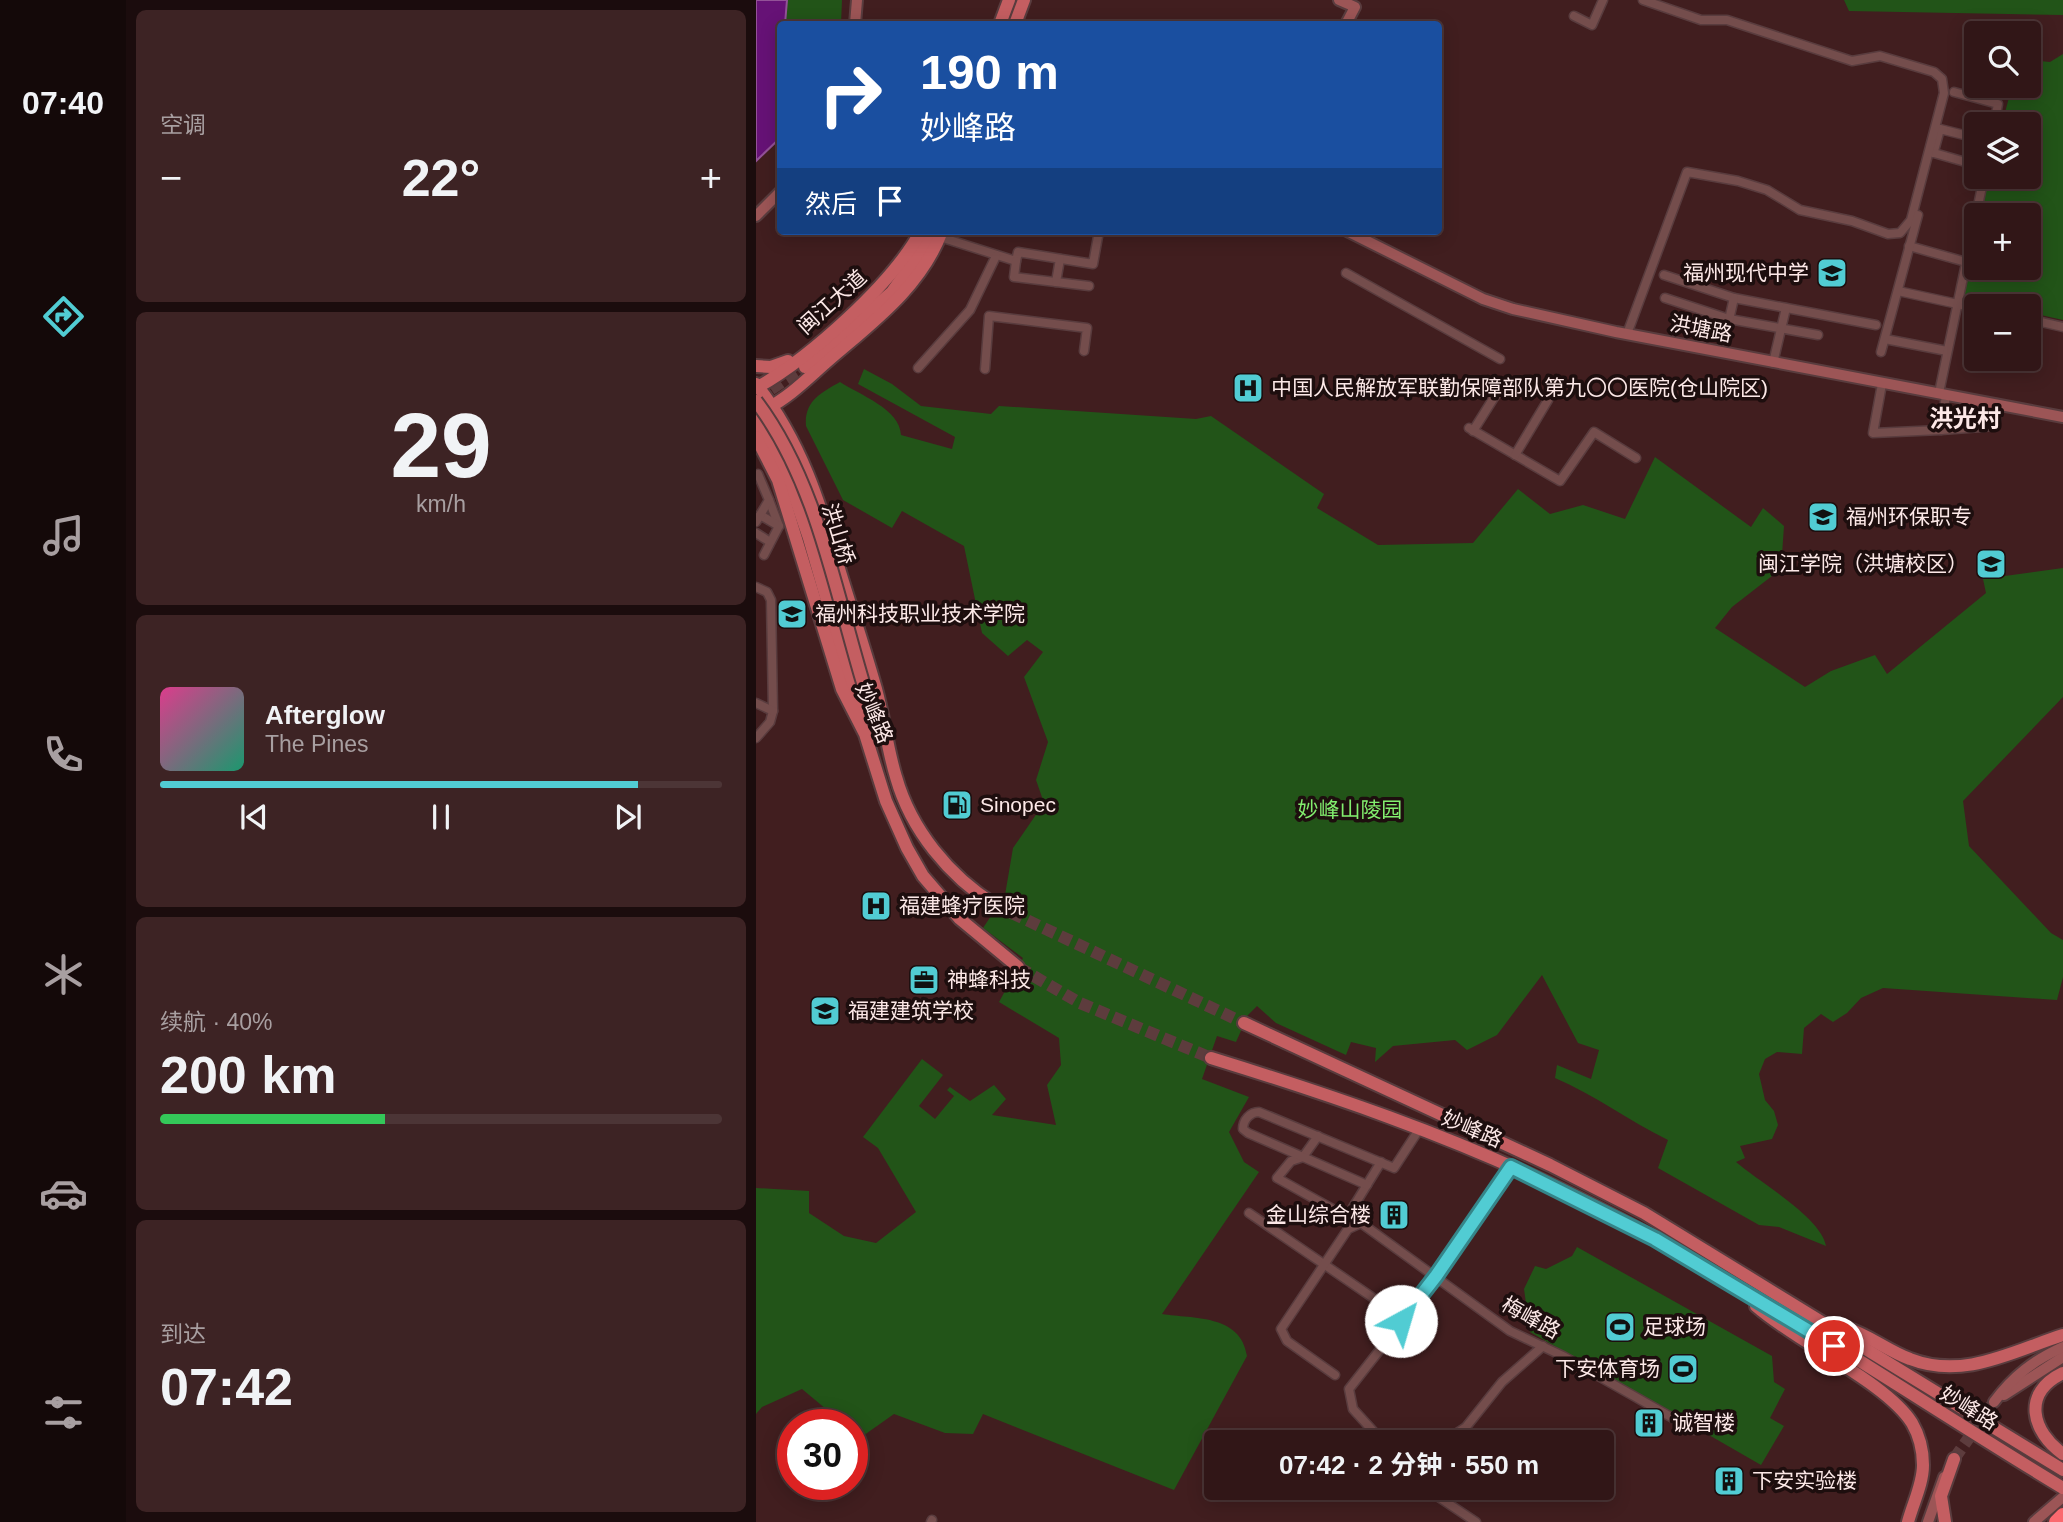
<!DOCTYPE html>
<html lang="zh">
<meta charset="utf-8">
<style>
:root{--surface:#311617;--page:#3d2324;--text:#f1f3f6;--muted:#a89fa1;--line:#4c3536;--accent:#51ccd3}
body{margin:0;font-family:Helvetica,"Noto Sans SC",sans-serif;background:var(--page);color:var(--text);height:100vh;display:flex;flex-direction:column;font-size:26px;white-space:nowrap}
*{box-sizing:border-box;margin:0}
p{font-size:23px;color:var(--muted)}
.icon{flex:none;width:38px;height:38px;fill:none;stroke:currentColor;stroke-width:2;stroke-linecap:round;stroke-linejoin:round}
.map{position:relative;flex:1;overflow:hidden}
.sheet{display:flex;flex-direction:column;gap:10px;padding:10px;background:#1b0c0d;width:630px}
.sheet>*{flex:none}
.top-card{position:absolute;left:21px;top:21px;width:665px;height:214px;border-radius:7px;box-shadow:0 4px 18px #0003,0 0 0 2px var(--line);background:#1a4fa0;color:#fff;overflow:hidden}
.tools{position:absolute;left:1208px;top:21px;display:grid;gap:14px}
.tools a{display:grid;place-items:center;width:77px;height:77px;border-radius:7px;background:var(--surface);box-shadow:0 4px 18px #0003,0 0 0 2px var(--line);font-size:35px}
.speed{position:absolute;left:21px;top:1409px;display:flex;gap:14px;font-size:35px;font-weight:700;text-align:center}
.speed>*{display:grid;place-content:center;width:91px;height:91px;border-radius:50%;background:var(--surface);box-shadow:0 4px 18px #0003,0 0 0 2px var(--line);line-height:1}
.speed .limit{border:10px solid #d22;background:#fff;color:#111}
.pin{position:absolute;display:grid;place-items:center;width:60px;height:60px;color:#fff;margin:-30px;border:4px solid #fff;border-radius:50%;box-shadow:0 2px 7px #0007}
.me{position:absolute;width:77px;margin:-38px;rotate:39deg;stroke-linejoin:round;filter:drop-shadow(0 0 5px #0008)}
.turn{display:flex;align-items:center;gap:24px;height:147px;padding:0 28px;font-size:32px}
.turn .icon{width:91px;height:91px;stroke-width:2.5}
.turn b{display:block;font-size:49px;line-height:60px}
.then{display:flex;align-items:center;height:66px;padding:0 28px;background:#0003;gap:14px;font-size:26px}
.big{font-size:52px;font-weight:700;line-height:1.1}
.sheet .widget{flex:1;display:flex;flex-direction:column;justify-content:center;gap:10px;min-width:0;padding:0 24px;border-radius:10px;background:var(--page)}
.sheet .dial{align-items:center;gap:0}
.dial b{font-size:91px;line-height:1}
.song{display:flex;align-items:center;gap:21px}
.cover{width:84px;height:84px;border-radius:10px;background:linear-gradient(135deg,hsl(330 70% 55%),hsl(160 70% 35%))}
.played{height:7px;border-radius:4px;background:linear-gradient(90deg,var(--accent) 85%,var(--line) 85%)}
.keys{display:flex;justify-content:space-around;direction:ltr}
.heat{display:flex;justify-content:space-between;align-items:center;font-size:38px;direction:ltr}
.charge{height:10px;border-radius:5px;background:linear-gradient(90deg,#34c759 40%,var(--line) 0)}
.trip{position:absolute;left:448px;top:1430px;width:410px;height:70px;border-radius:7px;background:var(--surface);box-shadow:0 4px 18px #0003,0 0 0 2px var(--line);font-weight:700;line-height:70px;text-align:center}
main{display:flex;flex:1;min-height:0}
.menu{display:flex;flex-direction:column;width:126px;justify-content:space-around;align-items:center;background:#140909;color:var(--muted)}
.menu .icon{width:49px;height:49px}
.menu .active{color:var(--accent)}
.menu b{font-size:32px;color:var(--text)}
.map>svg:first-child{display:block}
.green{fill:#225418}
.water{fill:#661276;stroke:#935298;stroke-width:2}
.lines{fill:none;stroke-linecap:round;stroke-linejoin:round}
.primary-tunnel{stroke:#5d3c3d;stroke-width:12;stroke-dasharray:12 6;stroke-linecap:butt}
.street-casing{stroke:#593c3e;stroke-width:11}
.secondary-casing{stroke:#593c3e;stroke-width:14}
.primary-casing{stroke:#593c3e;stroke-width:16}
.highway-casing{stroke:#593c3e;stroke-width:18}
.street{stroke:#744d4c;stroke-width:8}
.secondary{stroke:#9c5556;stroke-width:10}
.primary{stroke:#c45e61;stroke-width:12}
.highway{stroke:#fa696f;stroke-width:14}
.primary-bridge-casing{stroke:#593c3e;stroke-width:16;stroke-linecap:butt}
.primary-bridge{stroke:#c45e61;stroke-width:12}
.route-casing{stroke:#358589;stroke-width:18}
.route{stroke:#51ccd3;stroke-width:12}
.labels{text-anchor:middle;stroke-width:7;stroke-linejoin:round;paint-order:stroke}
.poi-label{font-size:21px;fill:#fce8e7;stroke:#1d0e0e;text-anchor:start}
.street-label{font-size:21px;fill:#fce8e7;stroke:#1d0e0e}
.park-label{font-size:21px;fill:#82ee6e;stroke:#1d0e0e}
.quarter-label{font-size:24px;font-weight:bold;fill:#fce8e7;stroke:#1d0e0e}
</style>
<main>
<nav class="menu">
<b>07:40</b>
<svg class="icon active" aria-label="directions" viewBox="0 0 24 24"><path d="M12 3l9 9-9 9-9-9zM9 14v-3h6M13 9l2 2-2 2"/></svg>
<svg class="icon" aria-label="music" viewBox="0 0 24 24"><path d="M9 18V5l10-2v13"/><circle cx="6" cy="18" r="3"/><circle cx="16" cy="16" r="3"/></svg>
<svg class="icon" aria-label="phone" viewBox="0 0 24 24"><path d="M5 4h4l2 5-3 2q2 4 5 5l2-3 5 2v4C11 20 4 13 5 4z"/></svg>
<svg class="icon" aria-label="climate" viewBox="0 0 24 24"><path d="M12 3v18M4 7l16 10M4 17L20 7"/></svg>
<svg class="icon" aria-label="car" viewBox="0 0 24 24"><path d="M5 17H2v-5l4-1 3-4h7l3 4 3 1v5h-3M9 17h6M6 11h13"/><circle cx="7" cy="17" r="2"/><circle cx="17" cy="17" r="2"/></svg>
<svg class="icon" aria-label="filters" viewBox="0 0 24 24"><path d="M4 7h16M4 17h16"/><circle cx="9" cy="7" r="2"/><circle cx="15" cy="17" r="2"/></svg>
</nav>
<section class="sheet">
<div class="widget"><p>空调</p>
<div class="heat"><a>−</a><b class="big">22°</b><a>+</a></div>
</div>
<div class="widget dial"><b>29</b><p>km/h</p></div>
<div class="widget">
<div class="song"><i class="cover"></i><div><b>Afterglow</b><p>The Pines</p></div></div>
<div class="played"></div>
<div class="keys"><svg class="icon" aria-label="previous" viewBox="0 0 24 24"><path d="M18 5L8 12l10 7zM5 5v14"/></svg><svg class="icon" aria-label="pause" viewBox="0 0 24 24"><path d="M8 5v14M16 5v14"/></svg><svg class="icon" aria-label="next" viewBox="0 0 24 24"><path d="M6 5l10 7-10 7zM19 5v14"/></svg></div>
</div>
<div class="widget"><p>续航 · 40%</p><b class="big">200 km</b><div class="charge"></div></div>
<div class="widget"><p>到达</p><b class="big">07:42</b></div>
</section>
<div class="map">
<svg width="1307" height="1522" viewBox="0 0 1307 1522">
<rect width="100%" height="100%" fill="#411e1f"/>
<g class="green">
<path d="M 31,0 L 86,0 L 85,24 L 29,24 Z"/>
<path d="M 1088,0 L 1307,0 L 1307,15 L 1093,11 Z"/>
<path d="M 1307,54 L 1307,320 L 1272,312 L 1272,306 L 1249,306 L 1204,296 L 1220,232 L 1220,268 L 1272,268 L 1272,215 L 1224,215 L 1233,177 L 1272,177 L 1272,124 L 1246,124 L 1256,86 L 1272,86 L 1272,60 L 1294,62 Z"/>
<path d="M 108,369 L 136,384 L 165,406 L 235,414 L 243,406 L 440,419 L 455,416 L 568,494 L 561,508 L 622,545 L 717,543 L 762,489 L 794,514 L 827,505 L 869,519 L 899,457 L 995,527 L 1007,508 L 1028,526 L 1025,569 L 976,607 L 959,628 L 1049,687 L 1075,671 L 1119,655 L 1131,674 L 1230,593 L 1227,579 L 1307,568 L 1307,697 L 1207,801 L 1213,846 L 1295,933 L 1307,940 L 1307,977 L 1301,1000 L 1127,988 L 1105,998 L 1091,1013 L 1077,1022 L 1065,1014 L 1048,1028 L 1046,1054 L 1021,1052 L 1009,1059 L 1003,1074 L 1009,1100 L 1018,1111 L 1022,1125 L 1016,1139 L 984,1146 L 989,1158 L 980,1162 C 1003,1182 1065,1217 1070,1246 L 1023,1227 L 1003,1225 L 902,1168 L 912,1140 C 873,1121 839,1095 799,1078 L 801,1065 L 835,1079 L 843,1050 L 822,1043 L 786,975 L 741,1035 L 711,1050 L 699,1040 L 637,1046 L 619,1062 L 620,1048 L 595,1042 L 590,1055 L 520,1023 L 501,1006 L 492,1015 L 480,1042 L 461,1036 L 446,1079 L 493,1097 L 473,1132 L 488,1162 L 503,1172 L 406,1314 C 437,1319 485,1314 491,1356 L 418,1490 L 227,1414 L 217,1434 L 189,1433 L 138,1414 L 104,1438 L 96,1432 L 96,1424 L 88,1424 L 46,1389 L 6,1407 L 0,1414 L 0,1188 L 53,1191 L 53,1213 L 88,1236 L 120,1243 L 160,1212 L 122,1148 L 107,1137 L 166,1059 L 187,1075 L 163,1106 L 179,1119 L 198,1096 L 191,1090 L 194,1087 L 214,1101 L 238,1085 L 250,1099 L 236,1115 L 300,1125 L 291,1085 L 305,1065 L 303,1038 L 243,1002 L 267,958 L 227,928 L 249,895 L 257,848 L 288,803 L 280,780 L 292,742 L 268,677 L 287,652 L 271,640 L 252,656 L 226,633 L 208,546 L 146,511 L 136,528 L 87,500 L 50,426 C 48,402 64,393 84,382 C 104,395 144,409 145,435 L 196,449 L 199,437 L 102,384 Z"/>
<path d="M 821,1247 L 1016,1356 L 1018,1382 L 1029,1389 L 1014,1418 L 1028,1426 L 1005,1465 L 774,1332 L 768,1289 L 779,1266 L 790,1269 L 816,1256 Z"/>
</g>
<path class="water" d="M 0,0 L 31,0 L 29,24 L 24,24 L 24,138 L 0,161 Z"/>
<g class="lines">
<g class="primary-tunnel">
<path d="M 0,399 L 49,367"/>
<path d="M 239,905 L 488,1023"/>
<path d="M 262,967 L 324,1003 L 455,1058"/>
<path d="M 1198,1459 L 1238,1402"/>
</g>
<g class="street-casing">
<g id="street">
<path d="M 818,16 L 836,25 L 847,0"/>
<path d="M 1198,92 L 1242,104 L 1238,124"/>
<path d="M 1178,151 L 1184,129 L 1220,138"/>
<path d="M 1178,153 L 1220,165"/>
<path d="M 184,237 L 260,261 L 262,252 L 337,264 L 343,231"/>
<path d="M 1153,246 L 1210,262"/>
<path d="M 260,261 L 258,277 L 333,286"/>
<path d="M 590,273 L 744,359"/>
<path d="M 908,275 L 978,298 L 1120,325"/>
<path d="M 300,282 L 304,259"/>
<path d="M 1142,291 L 1220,308"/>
<path d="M 909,298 L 973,319 L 1062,335"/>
<path d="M 1272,319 L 1307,327"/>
<path d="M 970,333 L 978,298"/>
<path d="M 871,334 L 931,172 L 982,181 L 1011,190 L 1044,210 L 1096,221 L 1132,234 L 1144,233 L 1155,220 L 1188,93 L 1186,79 L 1178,72 L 1124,56 L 1096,61 L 971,20 L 945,20 L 887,0"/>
<path d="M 1129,339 L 1191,351"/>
<path d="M 1125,352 L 1162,215"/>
<path d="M 1017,363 L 1030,308"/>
<path d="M 162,368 L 214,310 L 240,256"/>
<path d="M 229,369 L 233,316 L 331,328 L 328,351"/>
<path d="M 1126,384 L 1117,433 L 1185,430 L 1190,395"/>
<path d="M 1183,393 L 1228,177"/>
<path d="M 713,428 L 804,481 L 838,432 L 880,458"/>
<path d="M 1185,430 L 1239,426 L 1243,404"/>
<path d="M 717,431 L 744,388"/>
<path d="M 759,455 L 792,400"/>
<path d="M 13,500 L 23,526"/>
<path d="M 4,515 L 23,526 L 8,555"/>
<path d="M 0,522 L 13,500 L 2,474"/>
<path d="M 0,533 L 14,542"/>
<path d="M 0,587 L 11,592 L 15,600 L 17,711 L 14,722 L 0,738"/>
<path d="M 0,703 L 17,711"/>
<path d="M 562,1136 L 547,1157 L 535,1161 L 521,1178 L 591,1217 L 625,1162"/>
<path d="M 611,1185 L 492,1133 L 487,1129 C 487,1120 494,1112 503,1112 L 638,1168 L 664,1128"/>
<path d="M 493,1213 L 629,1306"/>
<path d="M 579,1375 L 531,1341 L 525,1329 L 592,1229 L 605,1223 L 754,1331 L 807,1356 L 938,1430"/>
<path d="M 627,1442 L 597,1409 L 593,1389 L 663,1300 L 756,1167"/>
<path d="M 687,1442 L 710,1427 L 746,1382 L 787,1346"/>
<path d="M 669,1488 L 720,1522"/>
<path d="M 175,1522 L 176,1520"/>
</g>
</g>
<g class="secondary-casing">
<g id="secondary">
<path d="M 583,0 L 599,7 L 590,24"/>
<path d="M 99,24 L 101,0"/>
<path d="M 0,216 L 24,192"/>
<path d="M 591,231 L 727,299 L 757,309 L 860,332 L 1307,417"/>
<path d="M 1248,1395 L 1307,1357"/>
<path d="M 1238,1402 C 1257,1376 1278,1360 1307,1347"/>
<path d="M 1172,1522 L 1188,1477"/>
<path d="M 1278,1522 L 1307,1497"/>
</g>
</g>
<g class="primary-casing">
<g id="primary">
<path d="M 244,24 L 253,0"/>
<path d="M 259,24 L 268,0"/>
<path d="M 0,366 L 15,367 L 32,361"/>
<path d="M 49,367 L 136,292 L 175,237"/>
<path d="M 0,384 C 45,441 64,503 84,572 C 96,611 109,650 120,689 C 128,718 131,748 140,777 C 155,830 193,876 239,905"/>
<path d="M 0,388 C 53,359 136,284 165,231"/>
<path d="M 10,409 C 34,397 53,377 74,359 C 117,322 165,287 186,231"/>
<path d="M 0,419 L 32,477 L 53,538 L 104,714"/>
<path d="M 0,437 L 22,480 L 86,689 L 109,734 L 130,801 L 151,848 L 167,876 L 204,919 L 262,967"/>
<path d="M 108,686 L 121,724"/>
<path d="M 488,1023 L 794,1165 L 888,1213 L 1307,1470"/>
<path d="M 455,1058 C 575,1095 693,1135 806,1190 C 981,1275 1141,1388 1307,1488"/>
<path d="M 1000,1306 C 1042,1343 1130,1382 1156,1423 C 1163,1435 1167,1451 1167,1465 C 1167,1484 1157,1503 1152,1522"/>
<path d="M 1090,1328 C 1113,1335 1132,1351 1154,1359 C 1208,1380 1257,1351 1307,1335"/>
<path d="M 1307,1373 C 1265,1393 1276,1432 1307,1454"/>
<path d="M 1189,1522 L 1185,1496 L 1198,1459"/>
</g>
</g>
<g class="highway-casing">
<path id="highway" d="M 1300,1522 L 1307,1515"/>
</g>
<use href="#street" class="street"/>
<use href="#secondary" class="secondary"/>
<use href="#primary" class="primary"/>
<use href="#highway" class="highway"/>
<g class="primary-bridge-casing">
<path id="primary-bridge" d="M 0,401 C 61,482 79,591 108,686"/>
</g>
<use href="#primary-bridge" class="primary-bridge"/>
</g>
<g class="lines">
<g class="route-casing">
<path id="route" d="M 645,1321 L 680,1276 L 755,1167 L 899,1239 L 1078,1346"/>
</g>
<use href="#route" class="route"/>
</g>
<defs>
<g id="school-square" transform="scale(1.575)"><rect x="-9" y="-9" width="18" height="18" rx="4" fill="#51ccd3" stroke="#1d0e0e"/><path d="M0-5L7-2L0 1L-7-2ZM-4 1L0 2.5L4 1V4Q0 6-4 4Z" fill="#111"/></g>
<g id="hospital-square" transform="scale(1.575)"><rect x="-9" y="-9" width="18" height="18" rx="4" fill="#51ccd3" stroke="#1d0e0e"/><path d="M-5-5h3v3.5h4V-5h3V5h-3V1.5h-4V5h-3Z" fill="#111"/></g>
<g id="university-square" transform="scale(1.575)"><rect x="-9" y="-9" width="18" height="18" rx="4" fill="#51ccd3" stroke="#1d0e0e"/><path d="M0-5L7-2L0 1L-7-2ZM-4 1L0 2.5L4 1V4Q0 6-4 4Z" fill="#111"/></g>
<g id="fuel-square" transform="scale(1.575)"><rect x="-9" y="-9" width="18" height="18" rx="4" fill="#51ccd3" stroke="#1d0e0e"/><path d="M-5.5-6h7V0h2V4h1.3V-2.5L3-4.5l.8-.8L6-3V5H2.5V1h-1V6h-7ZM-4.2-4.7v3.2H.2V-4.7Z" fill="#111"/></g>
<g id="office-square" transform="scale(1.575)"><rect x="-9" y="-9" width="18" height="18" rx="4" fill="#51ccd3" stroke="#1d0e0e"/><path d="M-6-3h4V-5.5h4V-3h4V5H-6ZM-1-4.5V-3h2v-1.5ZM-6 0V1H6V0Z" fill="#111"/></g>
<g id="building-square" transform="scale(1.575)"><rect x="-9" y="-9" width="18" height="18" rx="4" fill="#51ccd3" stroke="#1d0e0e"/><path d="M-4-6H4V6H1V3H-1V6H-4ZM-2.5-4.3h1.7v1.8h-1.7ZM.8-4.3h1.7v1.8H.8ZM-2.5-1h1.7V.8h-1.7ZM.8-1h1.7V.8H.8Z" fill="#111"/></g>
<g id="stadium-square" transform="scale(1.575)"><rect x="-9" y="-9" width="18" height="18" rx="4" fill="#51ccd3" stroke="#1d0e0e"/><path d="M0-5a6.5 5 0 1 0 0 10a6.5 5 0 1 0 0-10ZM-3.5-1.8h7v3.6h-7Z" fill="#111"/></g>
</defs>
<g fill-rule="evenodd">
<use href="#school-square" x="1076" y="273"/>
<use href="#hospital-square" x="492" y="388"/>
<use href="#university-square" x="1067" y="517"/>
<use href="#university-square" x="1235" y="564"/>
<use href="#university-square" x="36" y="614"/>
<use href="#fuel-square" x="201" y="805"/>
<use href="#hospital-square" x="120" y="906"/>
<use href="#office-square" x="168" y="980"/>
<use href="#school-square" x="69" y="1011"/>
<use href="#building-square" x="638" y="1215"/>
<use href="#stadium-square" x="864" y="1327"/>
<use href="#stadium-square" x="927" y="1369"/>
<use href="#building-square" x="893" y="1423"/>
<use href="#building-square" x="973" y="1481"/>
</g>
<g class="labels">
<g class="poi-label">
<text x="1053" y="280" text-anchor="end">福州现代中学</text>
<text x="515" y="395">中国人民解放军联勤保障部队第九〇〇医院(仓山院区)</text>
<text x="1090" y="524">福州环保职专</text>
<text x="1212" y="571" text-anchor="end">闽江学院（洪塘校区）</text>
<text x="59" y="621">福州科技职业技术学院</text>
<text x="224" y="812">Sinopec</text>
<text x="143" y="913">福建蜂疗医院</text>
<text x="191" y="987">神蜂科技</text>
<text x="92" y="1018">福建建筑学校</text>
<text x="615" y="1222" text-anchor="end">金山综合楼</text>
<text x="887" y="1334">足球场</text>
<text x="904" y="1376" text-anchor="end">下安体育场</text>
<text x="916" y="1430">诚智楼</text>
<text x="996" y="1488">下安实验楼</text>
</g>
<g class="street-label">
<text transform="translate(76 302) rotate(-42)" y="7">闽江大道</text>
<text transform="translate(945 329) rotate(11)" y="7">洪塘路</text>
<text transform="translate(82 534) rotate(73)" y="7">洪山桥</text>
<text transform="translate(118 713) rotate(67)" y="7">妙峰路</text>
<text transform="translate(716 1129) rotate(23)" y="7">妙峰路</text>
<text transform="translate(775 1318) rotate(29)" y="7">梅峰路</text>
<text transform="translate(1213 1408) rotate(32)" y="7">妙峰路</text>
</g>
<g class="park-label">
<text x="594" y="817">妙峰山陵园</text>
</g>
<g class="quarter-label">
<text x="1209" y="427">洪光村</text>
</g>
</g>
</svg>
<div class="tools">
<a><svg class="icon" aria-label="search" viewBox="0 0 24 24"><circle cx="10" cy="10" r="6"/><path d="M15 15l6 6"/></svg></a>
<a><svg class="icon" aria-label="layers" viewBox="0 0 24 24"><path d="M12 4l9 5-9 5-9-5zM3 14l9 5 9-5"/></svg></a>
<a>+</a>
<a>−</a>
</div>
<div class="speed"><div class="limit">30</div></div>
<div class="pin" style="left:1078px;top:1346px;background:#d93025"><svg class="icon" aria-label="arrive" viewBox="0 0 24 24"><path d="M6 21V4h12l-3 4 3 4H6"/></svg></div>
<svg class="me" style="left:645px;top:1321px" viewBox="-20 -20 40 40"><circle r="19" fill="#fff"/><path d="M0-13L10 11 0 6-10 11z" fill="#51ccd3"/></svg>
<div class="trip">07:42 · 2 分钟 · 550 m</div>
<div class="top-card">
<div class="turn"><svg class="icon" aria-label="right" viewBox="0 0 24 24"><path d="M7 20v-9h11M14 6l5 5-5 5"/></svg><div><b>190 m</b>妙峰路</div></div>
<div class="then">然后<svg class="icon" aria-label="arrive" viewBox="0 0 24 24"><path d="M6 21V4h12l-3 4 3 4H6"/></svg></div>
</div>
</div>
</main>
